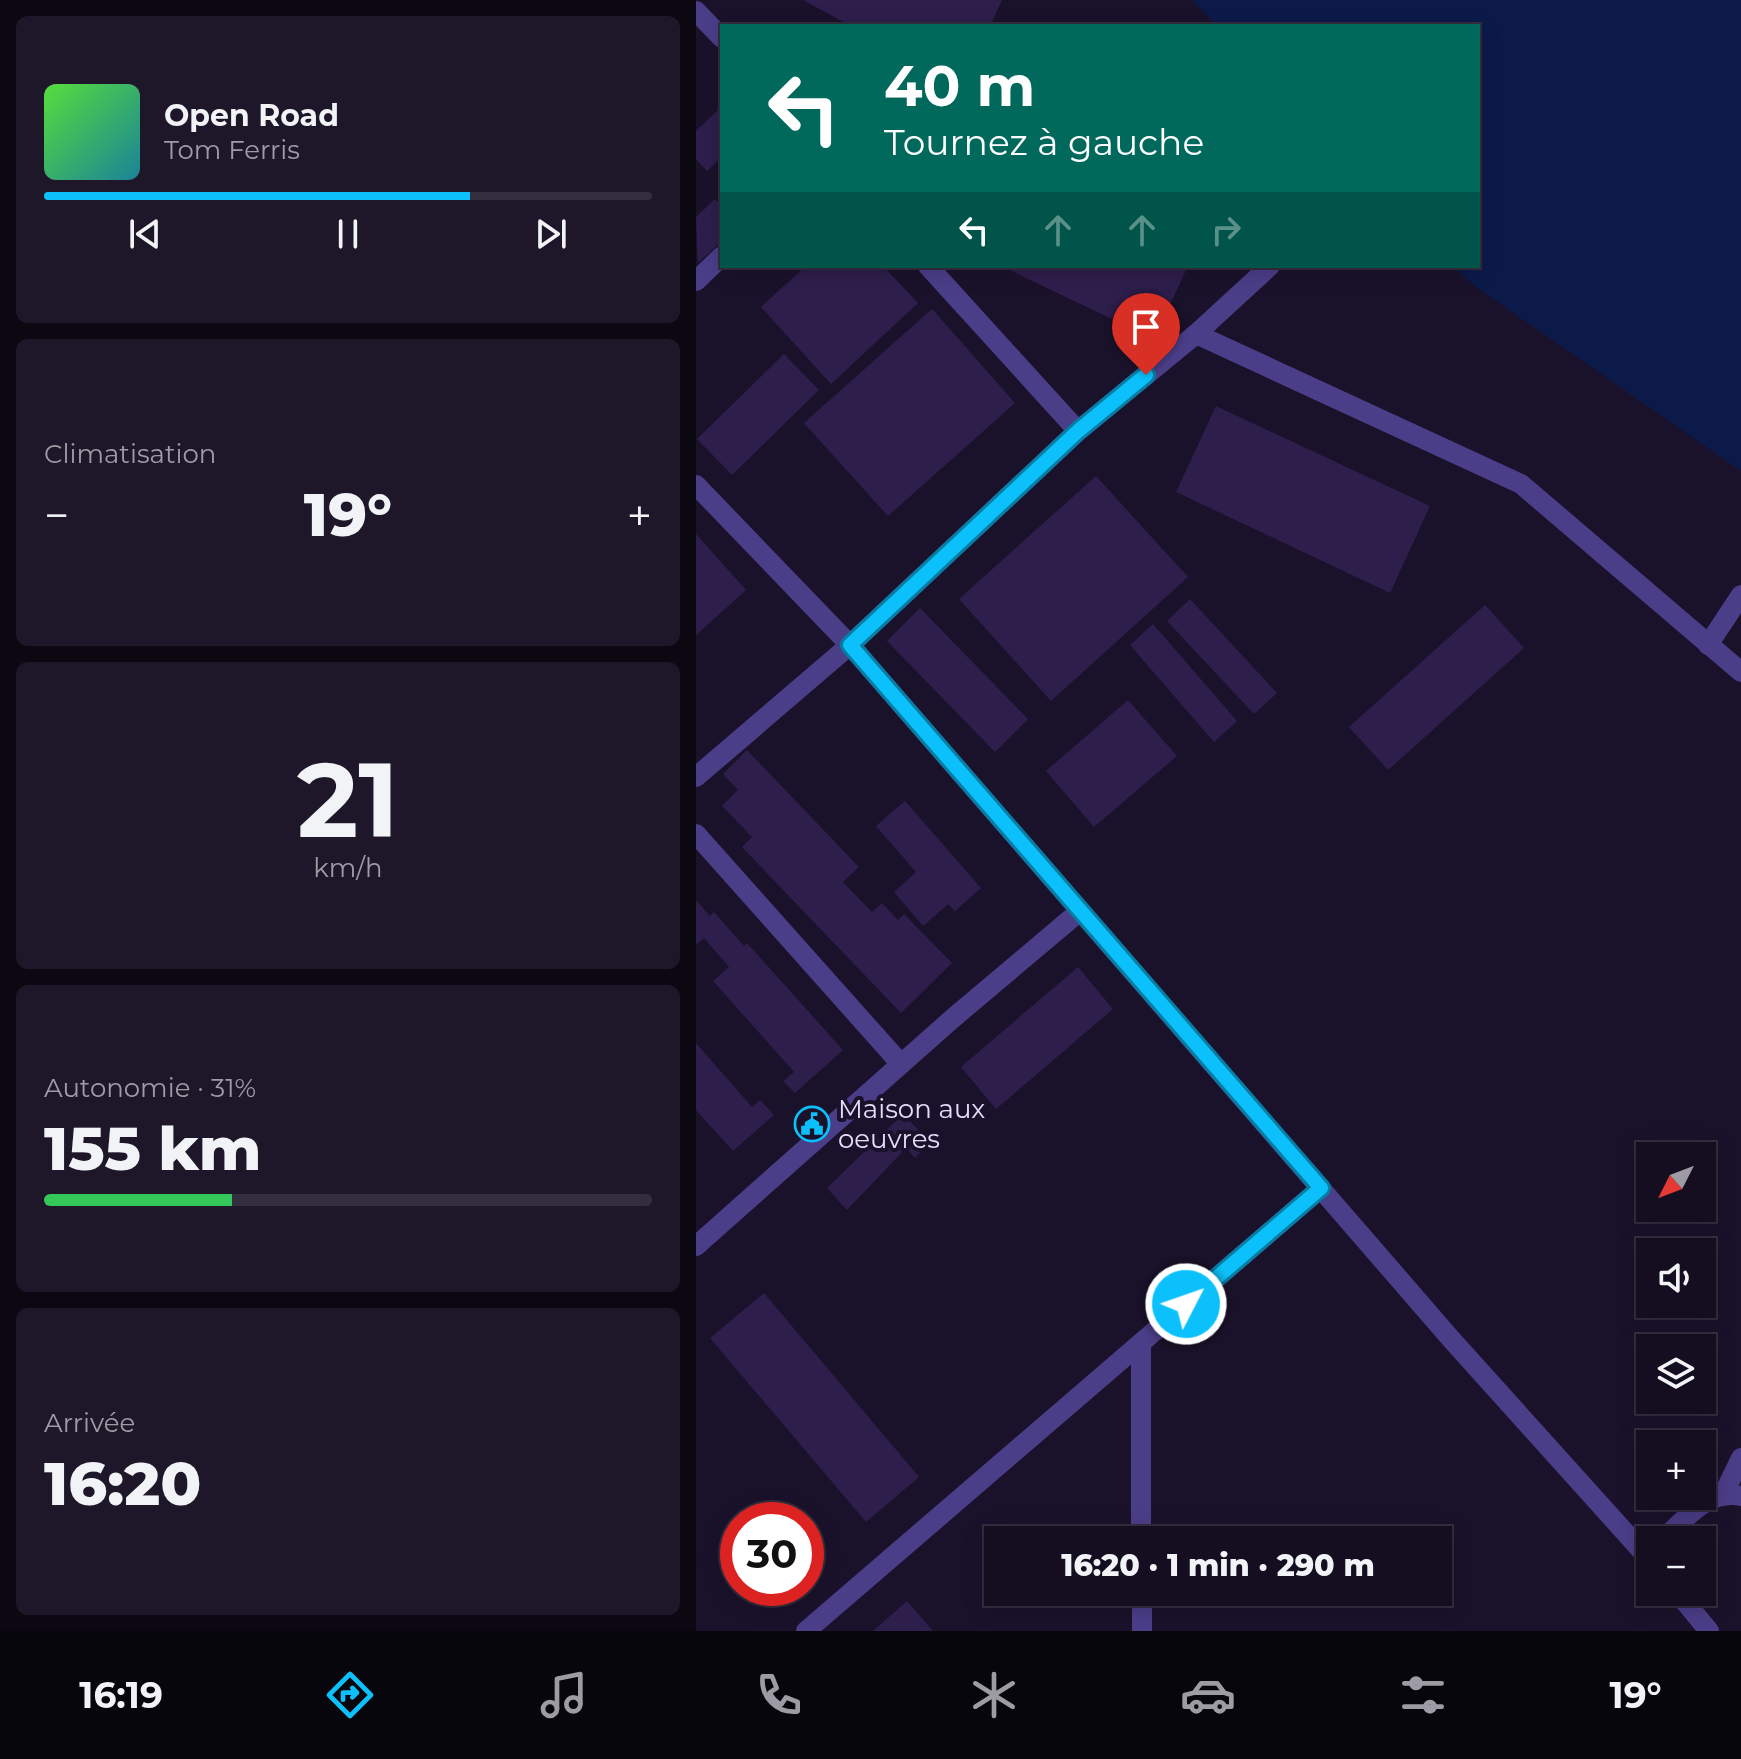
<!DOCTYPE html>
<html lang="fr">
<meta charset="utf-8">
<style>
:root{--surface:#140e20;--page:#1d1729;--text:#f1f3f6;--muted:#9d9ca5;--line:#332e3e;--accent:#0cc1fb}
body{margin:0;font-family:Montserrat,sans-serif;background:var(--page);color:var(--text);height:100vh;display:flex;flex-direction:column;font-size:30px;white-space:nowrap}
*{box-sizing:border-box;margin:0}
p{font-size:26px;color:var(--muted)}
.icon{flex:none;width:44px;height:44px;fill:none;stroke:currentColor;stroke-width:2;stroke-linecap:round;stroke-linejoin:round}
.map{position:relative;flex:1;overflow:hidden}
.details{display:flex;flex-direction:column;gap:16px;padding:16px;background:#0b0812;width:696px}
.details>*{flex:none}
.hud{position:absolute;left:24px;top:24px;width:760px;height:244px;border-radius:0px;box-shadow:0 4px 20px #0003,0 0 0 2px var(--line);background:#00695c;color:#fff;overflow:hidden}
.needle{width:52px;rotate:228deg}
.tools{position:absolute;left:940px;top:1142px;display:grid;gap:16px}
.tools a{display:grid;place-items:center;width:80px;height:80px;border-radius:0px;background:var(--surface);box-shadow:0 4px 20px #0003,0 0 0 2px var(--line);font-size:40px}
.speed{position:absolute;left:24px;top:1502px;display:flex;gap:16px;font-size:40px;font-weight:700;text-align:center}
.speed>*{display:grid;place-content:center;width:104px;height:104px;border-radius:50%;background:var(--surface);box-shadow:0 4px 20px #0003,0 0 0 2px var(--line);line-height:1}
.speed .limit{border:12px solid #d22;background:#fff;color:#111}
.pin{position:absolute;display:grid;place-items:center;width:68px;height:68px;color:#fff;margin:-82px -34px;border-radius:50% 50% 50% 0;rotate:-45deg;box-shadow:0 0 8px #0007}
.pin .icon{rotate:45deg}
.me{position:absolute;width:88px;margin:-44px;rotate:49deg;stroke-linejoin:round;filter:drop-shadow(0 0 6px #0008)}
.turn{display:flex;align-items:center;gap:28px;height:168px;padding:0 32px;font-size:36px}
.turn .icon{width:104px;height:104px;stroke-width:2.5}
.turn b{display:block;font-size:56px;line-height:68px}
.lanes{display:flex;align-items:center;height:76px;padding:0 32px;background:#0003;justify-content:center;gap:40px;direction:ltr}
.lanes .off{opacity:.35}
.big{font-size:60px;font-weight:800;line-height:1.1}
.details .card{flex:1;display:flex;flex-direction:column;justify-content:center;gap:12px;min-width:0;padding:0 28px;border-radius:12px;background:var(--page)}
.details .dial{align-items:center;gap:0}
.dial b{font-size:104px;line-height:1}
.song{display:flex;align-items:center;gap:24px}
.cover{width:96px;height:96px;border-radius:12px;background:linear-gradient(135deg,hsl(110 70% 55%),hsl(190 70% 35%))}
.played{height:8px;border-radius:4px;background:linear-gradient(90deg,var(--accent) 70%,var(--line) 70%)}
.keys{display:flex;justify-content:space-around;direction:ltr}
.heat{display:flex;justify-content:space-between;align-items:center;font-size:44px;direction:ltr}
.charge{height:12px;border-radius:6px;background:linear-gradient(90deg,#34c759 31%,var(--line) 0)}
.trip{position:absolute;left:288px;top:1526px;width:468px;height:80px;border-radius:0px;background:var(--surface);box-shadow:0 4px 20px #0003,0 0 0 2px var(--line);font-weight:800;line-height:80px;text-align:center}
.menu{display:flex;height:128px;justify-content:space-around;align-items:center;background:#08060d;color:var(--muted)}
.menu .icon{width:56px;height:56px}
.menu .on{color:var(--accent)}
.menu b{font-size:36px;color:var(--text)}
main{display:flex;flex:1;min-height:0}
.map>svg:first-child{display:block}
.water{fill:#0c1a4a}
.building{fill:#2e1e4c}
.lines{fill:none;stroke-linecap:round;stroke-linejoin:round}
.minor{stroke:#4b3e89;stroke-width:20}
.route-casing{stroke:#087da3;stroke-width:20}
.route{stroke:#0cc1fb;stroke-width:14}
.labels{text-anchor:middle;stroke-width:8;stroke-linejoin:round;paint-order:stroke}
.poi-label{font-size:26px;fill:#e5dcfe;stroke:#1a122b;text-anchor:start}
</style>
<main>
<section class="details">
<div class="card">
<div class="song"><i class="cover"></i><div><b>Open Road</b><p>Tom Ferris</p></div></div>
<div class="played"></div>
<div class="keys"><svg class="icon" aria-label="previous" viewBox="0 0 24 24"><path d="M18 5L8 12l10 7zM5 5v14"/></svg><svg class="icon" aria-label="pause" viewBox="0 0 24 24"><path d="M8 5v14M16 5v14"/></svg><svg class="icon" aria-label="next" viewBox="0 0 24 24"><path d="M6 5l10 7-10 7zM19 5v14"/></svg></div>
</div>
<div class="card"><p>Climatisation</p>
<div class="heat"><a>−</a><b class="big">19°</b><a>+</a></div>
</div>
<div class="card dial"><b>21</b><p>km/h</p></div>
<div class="card"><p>Autonomie · 31%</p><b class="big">155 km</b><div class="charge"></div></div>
<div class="card"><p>Arrivée</p><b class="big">16:20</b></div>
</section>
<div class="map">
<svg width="1045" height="1631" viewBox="0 0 1045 1631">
<rect width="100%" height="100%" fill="#1a122b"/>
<path class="water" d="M 496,0 L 1045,0 L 1045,471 L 780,287 L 757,266 L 782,266 L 782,26 L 521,26 Z"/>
<g class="building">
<path d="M 107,0 L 306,0 L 294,26 L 155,26 Z"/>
<path d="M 26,106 L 26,157 L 11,171 L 0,159 L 0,131 Z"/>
<path d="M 19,199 L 26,207 L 26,241 L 2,263 L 0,217 Z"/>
<path d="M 110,266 L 187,266 L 222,303 L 135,384 L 65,307 Z"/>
<path d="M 305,266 L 492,266 L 458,339 Z"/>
<path d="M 236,309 L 319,403 L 192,516 L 108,423 Z"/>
<path d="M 88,354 L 123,390 L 36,475 L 1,439 Z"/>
<path d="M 520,406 L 734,506 L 694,593 L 480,492 Z"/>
<path d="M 400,476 L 492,577 L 355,701 L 263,599 Z"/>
<path d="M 0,534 L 50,590 L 0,635 Z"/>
<path d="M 494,599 L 581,693 L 558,714 L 471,621 Z"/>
<path d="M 789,605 L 828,648 L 692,770 L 653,727 Z"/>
<path d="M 224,608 L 332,719 L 299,752 L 191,641 Z"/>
<path d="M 457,624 L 541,721 L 518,742 L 434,645 Z"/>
<path d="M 432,700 L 481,756 L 398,827 L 350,771 Z"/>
<path d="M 51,750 L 163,867 L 147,882 L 176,912 L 186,903 L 202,920 L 208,914 L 256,963 L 205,1013 L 46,847 L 56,837 L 26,806 L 42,790 L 27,774 Z"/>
<path d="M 209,801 L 285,888 L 259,911 L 252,904 L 227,926 L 198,892 L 220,872 L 180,826 Z"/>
<path d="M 0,900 L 14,916 L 18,912 L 48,946 L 51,943 L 147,1050 L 99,1093 L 87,1081 L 98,1072 L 17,981 L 33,967 L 8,938 L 0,945 Z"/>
<path d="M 382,967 L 417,1009 L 300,1109 L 265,1067 Z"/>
<path d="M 0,1043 L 56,1107 L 64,1100 L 78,1115 L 37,1151 L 0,1110 Z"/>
<path d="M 207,1114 L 234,1142 L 219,1158 L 210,1148 L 151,1210 L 131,1188 Z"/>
<path d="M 68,1293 L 223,1477 L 170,1522 L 14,1338 Z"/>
<path d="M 211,1601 L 237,1631 L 177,1631 Z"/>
</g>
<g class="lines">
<g class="minor">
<path d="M 0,11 L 26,38"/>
<path d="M 232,266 L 382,431"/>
<path d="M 0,281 L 26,256"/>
<path d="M 500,334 L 825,484 L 1045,672"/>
<path d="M 0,485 L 154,645 L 755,1339 L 954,1560"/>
<path d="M 1012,645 L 1045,595"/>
<path d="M 0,777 L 154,645 L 382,431 L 500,334 L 574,266"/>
<path d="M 0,834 L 205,1064"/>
<path d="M 0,1246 L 256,1019 L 384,911"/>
<path d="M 445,1343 L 445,1540"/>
<path d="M 1027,1495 L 1045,1458"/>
<path d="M 966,1540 C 989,1520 1011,1489 1045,1496"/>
<path d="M 446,1592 L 446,1631"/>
<path d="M 981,1592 L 1013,1631"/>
<path d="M 110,1631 L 625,1188"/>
</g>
</g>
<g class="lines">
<g class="route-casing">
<path id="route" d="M 450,375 L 382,431 L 154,645 L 625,1188 L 490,1304"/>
</g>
<use href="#route" class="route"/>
</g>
<defs>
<g id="civic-ring" transform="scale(1.8)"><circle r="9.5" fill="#1a122b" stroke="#0cc1fb" stroke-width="1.5"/><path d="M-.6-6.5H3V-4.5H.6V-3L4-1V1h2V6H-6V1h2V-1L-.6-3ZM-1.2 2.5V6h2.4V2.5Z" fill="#0cc1fb"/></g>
</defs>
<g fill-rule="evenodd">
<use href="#civic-ring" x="116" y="1124"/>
</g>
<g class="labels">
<g class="poi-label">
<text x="142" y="1118">Maison aux<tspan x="142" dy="30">oeuvres</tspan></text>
</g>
</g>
</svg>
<div class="tools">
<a><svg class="needle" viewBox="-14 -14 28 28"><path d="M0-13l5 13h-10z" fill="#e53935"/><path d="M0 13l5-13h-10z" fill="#9d9ca5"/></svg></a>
<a><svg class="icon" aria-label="sound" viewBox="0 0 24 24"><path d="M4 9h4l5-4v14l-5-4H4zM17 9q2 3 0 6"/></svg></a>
<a><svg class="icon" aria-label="layers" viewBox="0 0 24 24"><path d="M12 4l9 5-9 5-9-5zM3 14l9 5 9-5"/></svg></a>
<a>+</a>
<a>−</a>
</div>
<div class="speed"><div class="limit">30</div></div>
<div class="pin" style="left:450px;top:375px;background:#d93025"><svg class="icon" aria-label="arrive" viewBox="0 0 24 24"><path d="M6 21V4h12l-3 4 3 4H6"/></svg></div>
<svg class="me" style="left:490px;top:1304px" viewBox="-20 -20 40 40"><circle r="17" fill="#0cc1fb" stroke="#fff" stroke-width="3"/><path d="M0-11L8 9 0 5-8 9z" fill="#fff"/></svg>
<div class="trip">16:20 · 1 min · 290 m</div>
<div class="hud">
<div class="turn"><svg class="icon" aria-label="left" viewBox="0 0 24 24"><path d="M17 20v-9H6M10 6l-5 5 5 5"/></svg><div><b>40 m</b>Tournez à gauche</div></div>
<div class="lanes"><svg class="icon" aria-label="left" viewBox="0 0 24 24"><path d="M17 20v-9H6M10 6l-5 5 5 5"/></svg><svg class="icon off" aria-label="ahead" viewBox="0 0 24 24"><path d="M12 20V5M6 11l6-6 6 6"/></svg><svg class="icon off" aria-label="ahead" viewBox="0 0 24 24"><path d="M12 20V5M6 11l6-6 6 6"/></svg><svg class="icon off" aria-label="right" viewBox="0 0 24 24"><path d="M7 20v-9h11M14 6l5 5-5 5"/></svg></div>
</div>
</div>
</main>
<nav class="menu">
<b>16:19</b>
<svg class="icon on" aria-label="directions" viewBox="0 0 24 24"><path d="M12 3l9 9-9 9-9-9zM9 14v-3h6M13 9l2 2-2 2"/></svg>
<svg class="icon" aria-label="music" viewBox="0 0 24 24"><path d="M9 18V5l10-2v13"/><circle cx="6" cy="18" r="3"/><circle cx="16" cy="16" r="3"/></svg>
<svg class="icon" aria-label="phone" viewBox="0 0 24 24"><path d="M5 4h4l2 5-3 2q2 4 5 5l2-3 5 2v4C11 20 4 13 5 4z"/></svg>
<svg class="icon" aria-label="climate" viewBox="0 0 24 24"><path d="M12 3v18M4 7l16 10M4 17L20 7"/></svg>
<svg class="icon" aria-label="car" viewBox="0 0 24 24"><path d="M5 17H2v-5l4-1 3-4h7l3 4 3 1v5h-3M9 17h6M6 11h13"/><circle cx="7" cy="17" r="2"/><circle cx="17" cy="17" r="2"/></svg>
<svg class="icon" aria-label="filters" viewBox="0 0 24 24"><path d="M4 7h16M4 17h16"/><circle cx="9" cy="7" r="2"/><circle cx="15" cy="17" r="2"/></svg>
<b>19°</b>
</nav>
